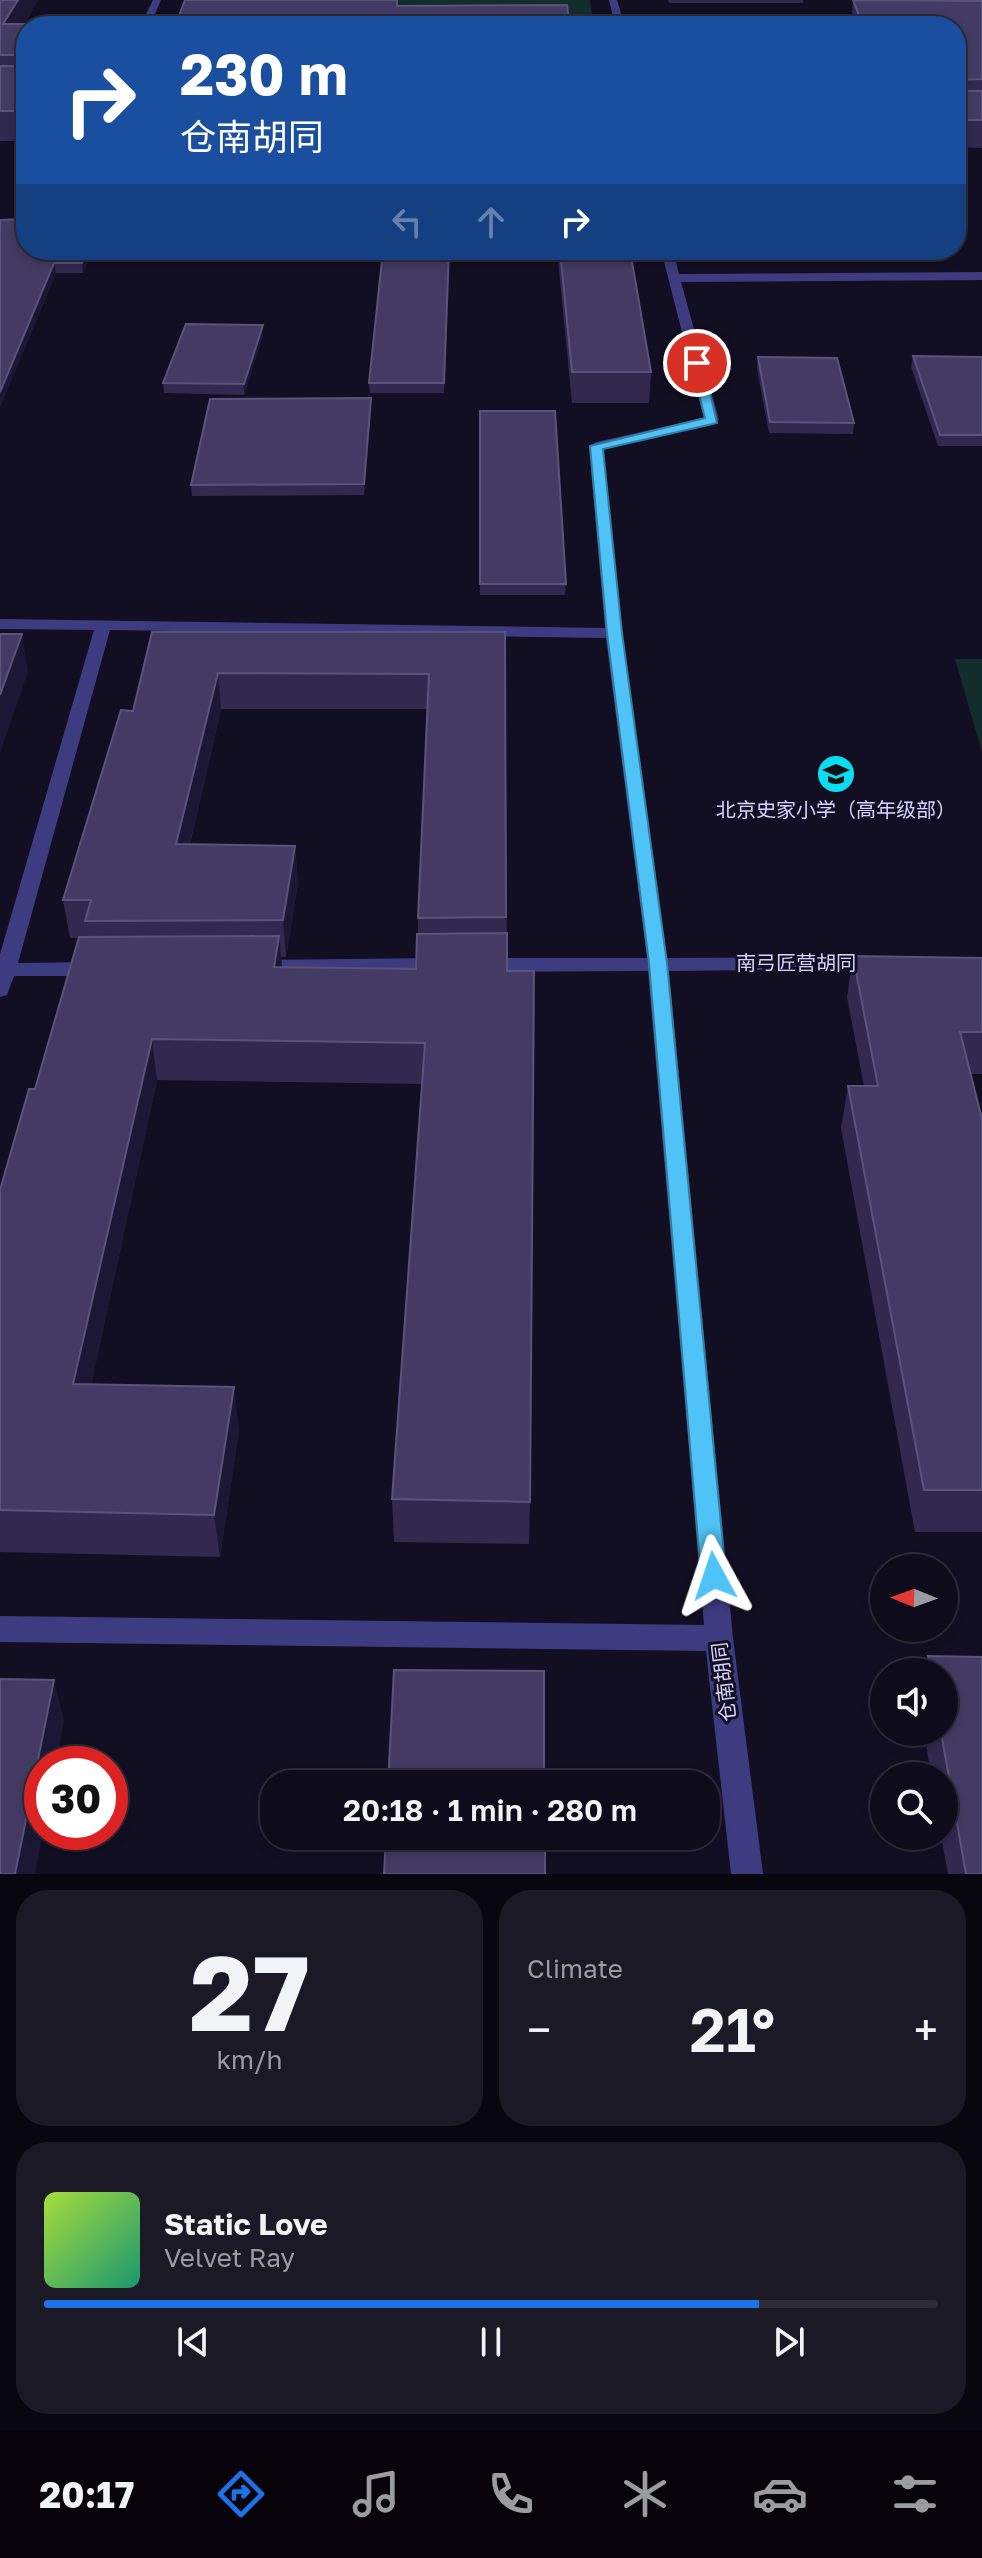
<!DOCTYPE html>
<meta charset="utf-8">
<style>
:root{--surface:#0e0b1a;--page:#1c1927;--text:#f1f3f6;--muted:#9b9ba2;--line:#2e2b39;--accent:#1a73e8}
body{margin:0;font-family:"Golos Text","Noto Sans SC",sans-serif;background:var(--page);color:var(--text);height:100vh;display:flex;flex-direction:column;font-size:30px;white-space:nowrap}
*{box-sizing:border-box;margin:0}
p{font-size:26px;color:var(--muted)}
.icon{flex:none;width:44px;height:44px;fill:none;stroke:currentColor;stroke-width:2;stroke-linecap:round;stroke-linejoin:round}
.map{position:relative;height:1874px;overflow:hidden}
.panel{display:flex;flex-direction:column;gap:16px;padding:16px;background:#08060e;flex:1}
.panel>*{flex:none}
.banner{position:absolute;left:16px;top:16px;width:950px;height:244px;border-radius:32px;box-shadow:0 4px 12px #0003,0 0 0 2px var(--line);background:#1a4fa0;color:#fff;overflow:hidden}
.needle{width:52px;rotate:271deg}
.controls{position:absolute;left:870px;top:1554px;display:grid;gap:16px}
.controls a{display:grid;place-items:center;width:88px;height:88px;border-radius:50%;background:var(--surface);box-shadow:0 4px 12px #0003,0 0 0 2px var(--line);font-size:40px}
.speed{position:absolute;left:24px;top:1746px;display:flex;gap:16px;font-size:40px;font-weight:700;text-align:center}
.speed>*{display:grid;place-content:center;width:104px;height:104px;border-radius:50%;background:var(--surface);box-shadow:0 4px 12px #0003,0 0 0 2px var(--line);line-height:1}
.speed .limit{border:12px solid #d22;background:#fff;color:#111}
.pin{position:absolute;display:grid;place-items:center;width:68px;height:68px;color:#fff;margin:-34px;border:4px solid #fff;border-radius:50%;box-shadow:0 2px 8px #0007}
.me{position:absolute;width:88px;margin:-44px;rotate:355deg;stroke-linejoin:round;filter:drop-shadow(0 0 6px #0008)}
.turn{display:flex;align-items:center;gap:28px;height:168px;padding:0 32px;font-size:36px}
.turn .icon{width:104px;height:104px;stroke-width:2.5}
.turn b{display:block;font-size:56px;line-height:68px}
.lanes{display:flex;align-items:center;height:76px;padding:0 32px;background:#0003;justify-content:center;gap:40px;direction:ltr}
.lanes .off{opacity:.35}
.big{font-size:60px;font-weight:600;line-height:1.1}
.panel .tile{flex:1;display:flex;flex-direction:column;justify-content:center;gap:12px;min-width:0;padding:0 28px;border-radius:32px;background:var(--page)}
.panel .dial{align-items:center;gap:0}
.dial b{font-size:104px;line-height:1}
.song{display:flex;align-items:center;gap:24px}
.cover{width:96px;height:96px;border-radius:12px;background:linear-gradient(135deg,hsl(80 70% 55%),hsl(160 70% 35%))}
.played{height:8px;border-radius:4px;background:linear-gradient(90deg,var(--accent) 80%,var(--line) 80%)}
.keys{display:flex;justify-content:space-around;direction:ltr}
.heat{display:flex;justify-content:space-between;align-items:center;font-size:44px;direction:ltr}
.panel .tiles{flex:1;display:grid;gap:16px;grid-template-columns:1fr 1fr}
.tile:last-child{grid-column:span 2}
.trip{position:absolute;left:260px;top:1770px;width:460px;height:80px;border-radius:32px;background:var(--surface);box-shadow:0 4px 12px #0003,0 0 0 2px var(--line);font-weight:600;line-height:80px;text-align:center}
.tab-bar{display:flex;height:128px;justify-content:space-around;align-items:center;background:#06040a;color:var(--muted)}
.tab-bar .icon{width:56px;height:56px}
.tab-bar .selected{color:var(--accent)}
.tab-bar b{font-size:36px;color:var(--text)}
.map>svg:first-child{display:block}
.green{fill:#122d2c}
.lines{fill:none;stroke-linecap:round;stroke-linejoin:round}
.street{fill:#3e3c80;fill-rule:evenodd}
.wall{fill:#312950;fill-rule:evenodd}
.shaded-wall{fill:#1d1736}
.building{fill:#433b63;stroke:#5a537b;stroke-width:2}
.route{fill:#4fc3f7;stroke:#337fa1;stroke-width:2}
.labels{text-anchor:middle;stroke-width:6;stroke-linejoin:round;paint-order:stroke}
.poi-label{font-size:20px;fill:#d8d3fd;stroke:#120f23}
.street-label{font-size:20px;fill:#d8d3fd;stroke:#120f23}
</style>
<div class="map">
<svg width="982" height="1874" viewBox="0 0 982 1874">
<rect width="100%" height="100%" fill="#120f23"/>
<g class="green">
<path d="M 261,0 L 590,0 L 594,26 L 253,26 Z"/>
<path d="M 955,659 L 982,659 L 982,752 Z"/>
</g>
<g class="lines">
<g class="street">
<path d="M 153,0 L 161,0 L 150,26 L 140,26 Z"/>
<path d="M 609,0 L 617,0 L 625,26 L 615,26 Z"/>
<path d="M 661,250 L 673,250 L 679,274 L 982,272 L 982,280 L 681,282 L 719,420 L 603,449 L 622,633 L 667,958 L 880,957 L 890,963 L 880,969 L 669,971 L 733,1638 L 763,1874 L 731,1874 L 706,1651 L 0,1642 L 0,1616 L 704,1625 L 648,971 L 480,972 L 470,965 L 480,958 L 647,958 L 606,638 L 110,630 L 18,963 L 96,962 L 106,969 L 96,976 L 14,976 L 7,995 L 0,997 L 0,954 L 94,630 L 0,629 L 0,619 L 605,628 L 589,446 L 596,442 L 704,418 Z"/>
<path d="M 440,958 L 447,960 L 450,965 L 447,970 L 256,974 L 246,967 L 256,960 Z"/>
</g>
</g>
<g class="wall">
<path d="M 0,0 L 38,0 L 24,24 L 85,24 L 85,26 L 26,26 L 26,141 L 0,141 Z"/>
<path d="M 668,0 L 803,0 L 803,3 L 669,3 Z"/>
<path d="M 853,0 L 982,1 L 982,148 L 956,147 L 956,26 L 851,26 Z"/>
<path d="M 26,201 L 26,250 L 92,250 L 83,273 L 56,273 L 0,407 L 0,220 L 25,219 L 23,207 Z"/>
<path d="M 449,250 L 444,393 L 370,393 L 369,383 Z"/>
<path d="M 557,250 L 630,250 L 651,372 L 649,403 L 572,403 Z"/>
<path d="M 263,335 L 244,395 L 164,393 L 163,383 Z"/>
<path d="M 913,356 L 982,357 L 982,446 L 938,446 L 911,367 Z"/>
<path d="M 758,357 L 854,423 L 853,434 L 769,433 L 757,368 Z"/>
<path d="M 371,409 L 364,495 L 192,496 L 191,485 Z"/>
<path d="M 480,411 L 566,584 L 565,595 L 480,595 Z"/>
<path d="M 152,632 L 505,632 L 507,971 L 530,1502 L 529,1544 L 394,1542 L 392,1499 L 422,1084 L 157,1080 L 91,1385 L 239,1430 L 220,1557 L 0,1552 L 0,1190 L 35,1089 L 79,938 L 70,938 L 63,900 L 133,711 ZM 221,709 L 427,709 L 418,918 L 418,934 L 416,969 L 282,967 L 281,957 L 286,957 L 298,883 L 295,846 L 190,844 Z"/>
<path d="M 853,956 L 982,958 L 982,1074 L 970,1074 L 982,1119 L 982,1532 L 915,1532 L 841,1128 L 848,1086 L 864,1086 L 847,997 Z"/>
<path d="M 928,1656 L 982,1657 L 982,1874 L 948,1874 L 941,1836 L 944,1836 L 944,1776 L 931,1776 L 924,1732 L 944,1732 L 944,1672 L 924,1672 Z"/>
</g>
<g class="shaded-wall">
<path d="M 18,0 L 38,0 L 7,52 L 3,24 Z"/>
<path d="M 87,250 L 92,250 L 83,273 L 82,263 Z"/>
<path d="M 54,263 L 56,273 L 0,407 L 0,392 Z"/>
<path d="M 263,325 L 263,335 L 244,395 L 244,384 Z"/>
<path d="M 371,398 L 371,409 L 364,495 L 364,484 Z"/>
<path d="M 22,634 L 28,672 L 0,753 L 0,695 Z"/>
<path d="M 218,673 L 221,709 L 181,881 L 176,844 Z"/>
<path d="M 295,846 L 298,883 L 286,957 L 283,920 Z"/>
<path d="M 279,936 L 283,976 L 274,967 Z"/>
<path d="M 152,1039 L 157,1080 L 82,1427 L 73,1384 Z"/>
<path d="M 234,1387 L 239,1430 L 220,1557 L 214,1515 Z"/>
<path d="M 54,1680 L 64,1721 L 56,1764 L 42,1764 L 43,1832 L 35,1874 L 15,1874 Z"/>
</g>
<g class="building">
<path d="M 0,0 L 18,0 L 3,24 L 85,24 L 84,26 L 26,26 L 26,111 L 0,111 L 0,66 L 24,66 L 22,55 L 0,55 Z"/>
<path d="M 185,0 L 397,0 L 397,6 L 567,5 L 570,26 L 175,26 Z"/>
<path d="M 853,0 L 982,1 L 982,79 L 958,80 L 960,91 L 982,91 L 982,120 L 956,120 L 956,26 L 863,26 Z"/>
<path d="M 26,215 L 26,250 L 87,250 L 82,263 L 54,263 L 0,392 L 0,220 L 25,219 Z"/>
<path d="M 383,250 L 449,250 L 444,383 L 369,383 Z"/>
<path d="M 560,250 L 630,250 L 651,372 L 572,372 Z"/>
<path d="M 186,324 L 263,325 L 244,384 L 163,383 Z"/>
<path d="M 913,356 L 982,357 L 982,435 L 940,435 Z"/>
<path d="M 758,357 L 837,358 L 854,423 L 770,422 Z"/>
<path d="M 371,398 L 364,484 L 191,485 L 210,399 Z"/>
<path d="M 480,411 L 555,411 L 566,584 L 480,584 Z"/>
<path d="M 152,632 L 505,632 L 506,917 L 418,918 L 429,674 L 218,673 L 176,844 L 295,846 L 283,920 L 85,921 L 91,900 L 63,900 L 121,710 L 133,711 Z"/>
<path d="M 0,634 L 22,634 L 0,695 Z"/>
<path d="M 507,933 L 507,971 L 534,971 L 530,1502 L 392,1499 L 425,1043 L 152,1039 L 73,1384 L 234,1387 L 214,1515 L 0,1510 L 0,1190 L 29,1089 L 35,1089 L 79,937 L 279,936 L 274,967 L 416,969 L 417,934 Z"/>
<path d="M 853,956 L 982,958 L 982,1032 L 960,1032 L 982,1119 L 982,1490 L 924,1490 L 848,1086 L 878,1086 Z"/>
<path d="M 928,1656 L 982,1657 L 982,1874 L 966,1874 L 941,1732 L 944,1732 L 944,1672 L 931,1672 Z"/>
<path d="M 394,1670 L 544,1671 L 544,1784 L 388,1784 Z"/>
<path d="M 0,1679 L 54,1680 L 15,1874 L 0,1874 Z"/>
<path d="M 386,1836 L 545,1836 L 545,1874 L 384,1874 Z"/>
</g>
<path class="route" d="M 697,360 L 703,363 L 717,423 L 603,449 L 622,633 L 667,963 L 726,1576 L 723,1584 L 714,1587 L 705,1584 L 701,1576 L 649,963 L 607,633 L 590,446 L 705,418 L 691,363 Z"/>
<defs>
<g id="school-disc" transform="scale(2)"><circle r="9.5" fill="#0addf2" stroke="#120f23"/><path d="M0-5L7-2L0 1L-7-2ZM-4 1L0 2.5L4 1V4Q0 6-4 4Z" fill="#111"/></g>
</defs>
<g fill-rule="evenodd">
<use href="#school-disc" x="836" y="774"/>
</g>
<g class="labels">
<g class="poi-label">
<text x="836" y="817">北京史家小学（高年级部）</text>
</g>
<g class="street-label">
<text x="796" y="970">南弓匠营胡同</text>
<text transform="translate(724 1682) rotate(-97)" y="7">仓南胡同</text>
</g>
</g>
</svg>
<div class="controls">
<a><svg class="needle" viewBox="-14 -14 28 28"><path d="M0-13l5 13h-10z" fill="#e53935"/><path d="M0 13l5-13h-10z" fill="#9b9ba2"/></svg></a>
<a><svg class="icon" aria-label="sound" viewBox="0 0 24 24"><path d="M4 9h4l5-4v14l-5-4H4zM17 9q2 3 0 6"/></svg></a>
<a><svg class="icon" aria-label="search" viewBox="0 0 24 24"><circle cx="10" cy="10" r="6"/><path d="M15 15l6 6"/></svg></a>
</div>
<div class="speed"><div class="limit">30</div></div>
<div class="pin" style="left:697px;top:363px;background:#d93025"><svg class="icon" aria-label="arrive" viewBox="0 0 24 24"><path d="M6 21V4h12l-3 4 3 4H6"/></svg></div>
<svg class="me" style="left:714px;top:1576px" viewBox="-20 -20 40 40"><path d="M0-17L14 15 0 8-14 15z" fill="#4fc3f7" stroke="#fff" stroke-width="4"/></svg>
<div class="trip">20:18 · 1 min · 280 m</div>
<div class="banner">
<div class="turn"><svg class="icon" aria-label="right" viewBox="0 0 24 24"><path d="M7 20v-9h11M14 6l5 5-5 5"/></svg><div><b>230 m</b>仓南胡同</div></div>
<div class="lanes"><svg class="icon off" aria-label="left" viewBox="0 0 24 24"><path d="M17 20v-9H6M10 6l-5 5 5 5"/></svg><svg class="icon off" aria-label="ahead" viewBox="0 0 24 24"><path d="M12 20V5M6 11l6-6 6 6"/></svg><svg class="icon" aria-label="right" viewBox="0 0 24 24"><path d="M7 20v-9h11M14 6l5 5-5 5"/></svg></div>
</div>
</div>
<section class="panel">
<div class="tiles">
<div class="tile dial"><b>27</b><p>km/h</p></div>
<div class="tile"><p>Climate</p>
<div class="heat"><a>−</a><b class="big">21°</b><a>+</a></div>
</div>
<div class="tile">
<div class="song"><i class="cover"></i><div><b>Static Love</b><p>Velvet Ray</p></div></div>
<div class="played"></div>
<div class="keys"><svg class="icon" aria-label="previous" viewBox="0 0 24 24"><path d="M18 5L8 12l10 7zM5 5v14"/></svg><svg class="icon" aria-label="pause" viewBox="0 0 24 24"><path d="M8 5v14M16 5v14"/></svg><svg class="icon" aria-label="next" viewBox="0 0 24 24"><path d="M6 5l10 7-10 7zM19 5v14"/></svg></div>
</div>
</div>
</section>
<nav class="tab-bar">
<b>20:17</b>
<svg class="icon selected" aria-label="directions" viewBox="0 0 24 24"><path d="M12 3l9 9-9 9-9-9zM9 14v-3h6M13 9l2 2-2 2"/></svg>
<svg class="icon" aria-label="music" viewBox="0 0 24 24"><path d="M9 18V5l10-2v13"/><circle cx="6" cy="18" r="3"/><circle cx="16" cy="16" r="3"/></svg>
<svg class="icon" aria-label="phone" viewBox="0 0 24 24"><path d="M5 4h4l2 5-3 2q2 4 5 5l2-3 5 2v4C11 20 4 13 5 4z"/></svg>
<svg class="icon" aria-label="climate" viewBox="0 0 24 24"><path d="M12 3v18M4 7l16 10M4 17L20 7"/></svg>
<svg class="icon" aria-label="car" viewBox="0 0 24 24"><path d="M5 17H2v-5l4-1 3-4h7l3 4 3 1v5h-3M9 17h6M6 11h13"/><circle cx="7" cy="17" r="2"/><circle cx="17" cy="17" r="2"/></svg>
<svg class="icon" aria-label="filters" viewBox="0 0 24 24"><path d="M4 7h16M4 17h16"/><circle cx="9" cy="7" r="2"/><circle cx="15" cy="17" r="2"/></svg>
</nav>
